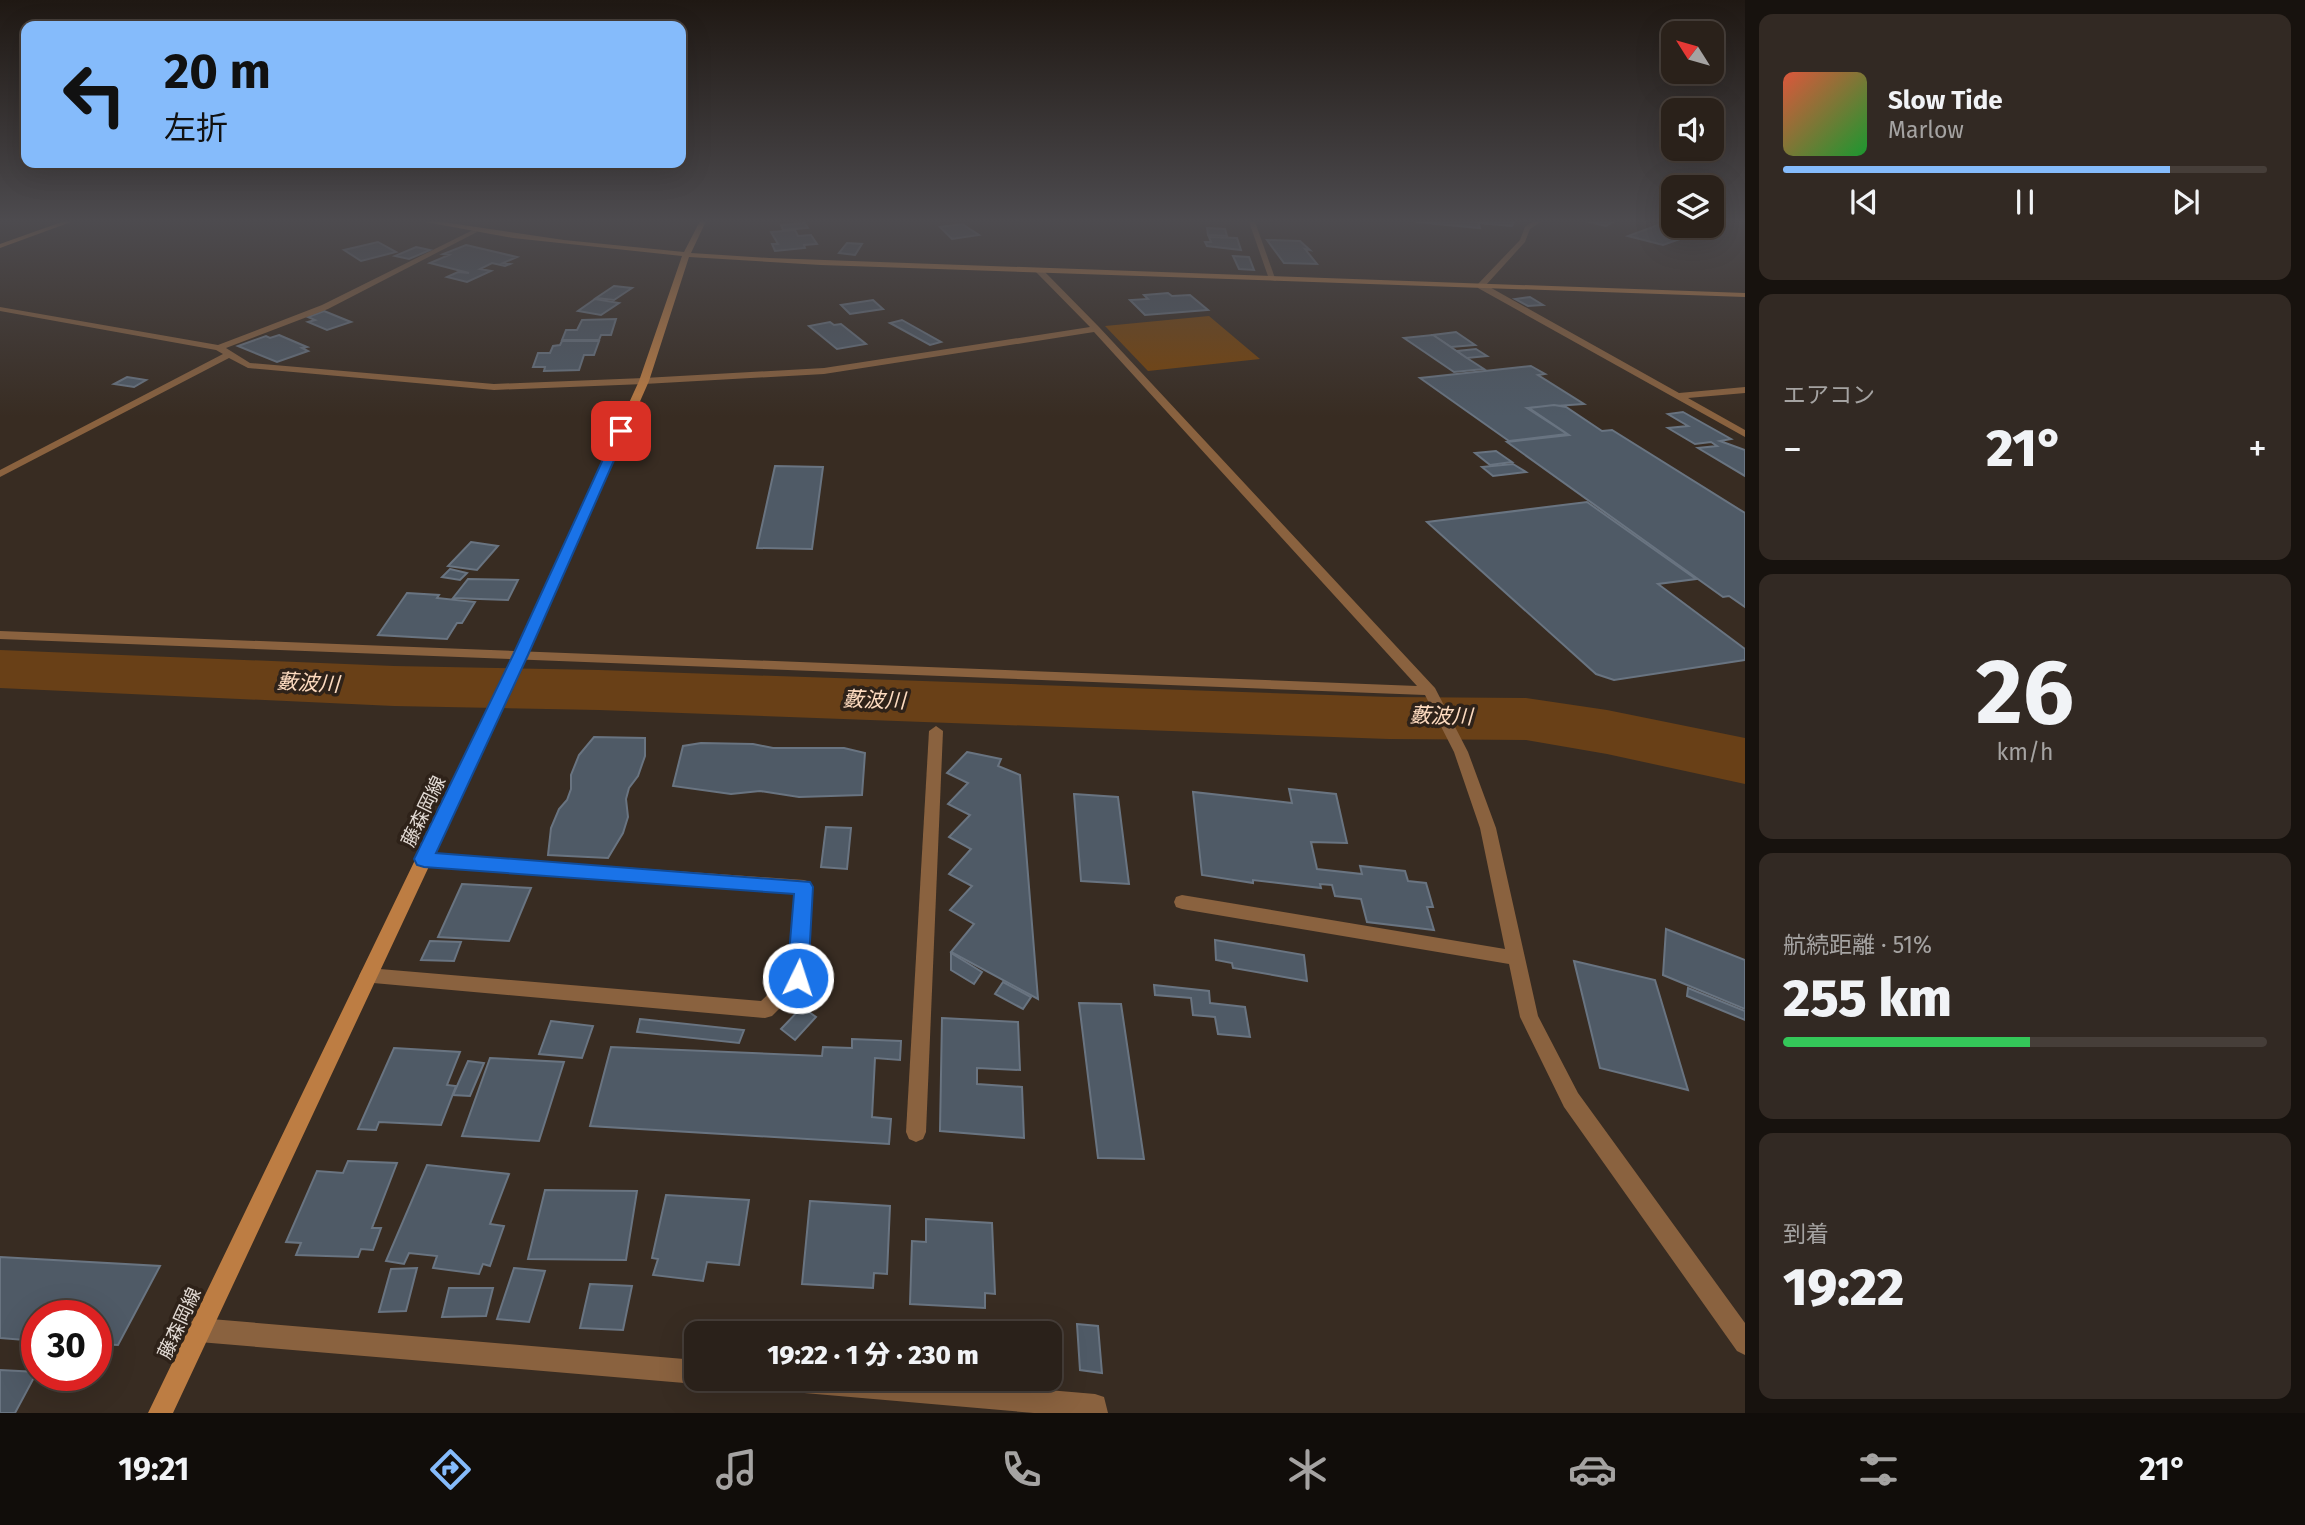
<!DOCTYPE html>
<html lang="ja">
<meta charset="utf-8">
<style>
:root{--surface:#2a211a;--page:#322923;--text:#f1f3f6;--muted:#a5a3a2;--line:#463e39;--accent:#85bbfb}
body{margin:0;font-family:"Fira Sans","Noto Sans JP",sans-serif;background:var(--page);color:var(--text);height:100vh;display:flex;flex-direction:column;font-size:26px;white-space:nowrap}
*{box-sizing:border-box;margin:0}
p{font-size:23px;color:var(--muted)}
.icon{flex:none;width:38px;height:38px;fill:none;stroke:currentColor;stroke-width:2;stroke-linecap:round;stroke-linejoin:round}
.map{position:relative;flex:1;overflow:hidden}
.side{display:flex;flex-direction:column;gap:14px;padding:14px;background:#17120e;width:560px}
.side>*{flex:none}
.banner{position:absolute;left:21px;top:21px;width:665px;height:147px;border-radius:14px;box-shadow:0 7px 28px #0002,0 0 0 2px var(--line);background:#85bbfb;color:#111;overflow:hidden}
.needle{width:46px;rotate:307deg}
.buttons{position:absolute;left:1661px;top:21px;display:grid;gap:14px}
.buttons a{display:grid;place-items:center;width:63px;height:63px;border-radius:14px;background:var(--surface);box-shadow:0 7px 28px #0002,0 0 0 2px var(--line);font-size:35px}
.speed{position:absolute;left:21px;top:1300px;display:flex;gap:14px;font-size:35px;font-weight:700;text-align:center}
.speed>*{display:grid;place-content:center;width:91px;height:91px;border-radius:50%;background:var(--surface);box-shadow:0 7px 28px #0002,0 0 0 2px var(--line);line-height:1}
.speed .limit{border:10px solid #d22;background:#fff;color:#111}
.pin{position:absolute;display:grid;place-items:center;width:60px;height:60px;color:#fff;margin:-30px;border-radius:14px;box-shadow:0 4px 10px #0006}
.me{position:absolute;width:77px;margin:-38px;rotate:4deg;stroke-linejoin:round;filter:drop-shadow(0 0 5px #0008)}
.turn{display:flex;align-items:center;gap:24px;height:147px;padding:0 28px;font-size:32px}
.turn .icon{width:91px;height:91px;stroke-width:2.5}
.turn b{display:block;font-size:49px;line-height:60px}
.big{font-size:52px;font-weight:800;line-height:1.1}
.side .tile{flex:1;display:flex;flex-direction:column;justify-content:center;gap:10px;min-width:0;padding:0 24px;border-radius:14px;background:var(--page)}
.side .dial{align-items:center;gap:0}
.dial b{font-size:91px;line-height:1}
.song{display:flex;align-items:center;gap:21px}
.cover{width:84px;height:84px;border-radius:10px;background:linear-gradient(135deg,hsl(10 70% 55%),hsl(130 70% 35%))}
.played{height:7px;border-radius:4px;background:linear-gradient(90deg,var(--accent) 80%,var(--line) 80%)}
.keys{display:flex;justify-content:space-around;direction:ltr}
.heat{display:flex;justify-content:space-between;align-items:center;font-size:38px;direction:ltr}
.charge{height:10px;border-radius:5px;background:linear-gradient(90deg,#34c759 51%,var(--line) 0)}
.trip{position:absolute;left:684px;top:1321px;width:378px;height:70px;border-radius:14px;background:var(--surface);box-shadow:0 7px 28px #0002,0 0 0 2px var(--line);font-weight:800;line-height:70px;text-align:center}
.tabs{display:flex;height:112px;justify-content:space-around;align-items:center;background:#110d0a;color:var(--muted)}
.tabs .icon{width:49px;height:49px}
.tabs .active{color:var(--accent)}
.tabs b{font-size:32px;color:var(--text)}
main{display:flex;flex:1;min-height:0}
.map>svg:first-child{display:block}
.green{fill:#794409}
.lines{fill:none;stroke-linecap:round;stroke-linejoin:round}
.river{fill:#694017;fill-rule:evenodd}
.building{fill:#4f5a66;stroke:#697481;stroke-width:2}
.street{fill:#8a623f;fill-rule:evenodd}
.secondary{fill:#bd7d43;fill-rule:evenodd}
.route{fill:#1a73e8;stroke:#114b97;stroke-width:2}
.labels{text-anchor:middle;stroke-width:7;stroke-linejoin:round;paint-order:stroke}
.street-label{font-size:19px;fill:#e3dbd5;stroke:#2e2219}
.water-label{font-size:21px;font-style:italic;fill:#fddbc0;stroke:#2e2219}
</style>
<main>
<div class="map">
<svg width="1745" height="1413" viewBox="0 0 1745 1413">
<rect width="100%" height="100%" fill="#382c22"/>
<path class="green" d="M 1209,316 L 1260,359 L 1148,371 L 1105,326 Z"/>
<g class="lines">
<path class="river" d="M 0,650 L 394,666 L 599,670 L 1389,697 L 1526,698 L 1607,710 L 1745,738 L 1745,784 L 1607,754 L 1526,740 L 1389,739 L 599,710 L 394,706 L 0,688 Z"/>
</g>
<g class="building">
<path d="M 1416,219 L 1477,219 L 1480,228 L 1417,222 Z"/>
<path d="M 1478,219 L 1516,219 L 1512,226 L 1479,223 Z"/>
<path d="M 1577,219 L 1618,219 L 1606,226 Z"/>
<path d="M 805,223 L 808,228 L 783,230 L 781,225 Z"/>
<path d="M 962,224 L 979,235 L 952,239 L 940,227 Z"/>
<path d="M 1658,225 L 1677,230 L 1684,228 L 1700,232 L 1663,245 L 1628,236 Z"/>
<path d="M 1207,228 L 1225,229 L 1227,236 L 1208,235 Z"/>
<path d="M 795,230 L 798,236 L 811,235 L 817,244 L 804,245 L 805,248 L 775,251 L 772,244 L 778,244 L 771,232 Z"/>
<path d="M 1209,237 L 1237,238 L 1241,250 L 1207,246 L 1205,242 L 1211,242 Z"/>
<path d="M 1267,240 L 1300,241 L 1310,250 L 1305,249 L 1317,264 L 1284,263 Z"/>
<path d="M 378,242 L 396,252 L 361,261 L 344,250 Z"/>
<path d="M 847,243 L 862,244 L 855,255 L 839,253 Z"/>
<path d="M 466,245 L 517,257 L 503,263 L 510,264 L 505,266 L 492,263 L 480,269 L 491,271 L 467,282 L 447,277 L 458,272 L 469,273 L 430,263 L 449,255 L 443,254 Z"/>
<path d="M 416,247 L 430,250 L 409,259 L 395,256 Z"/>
<path d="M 1233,256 L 1249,257 L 1254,270 L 1239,269 Z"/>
<path d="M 614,286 L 632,288 L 614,300 L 596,298 Z"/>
<path d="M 1168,293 L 1172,296 L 1190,295 L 1208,310 L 1145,315 L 1130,300 L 1148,299 L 1144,295 Z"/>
<path d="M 1530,297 L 1543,305 L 1528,306 L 1515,299 Z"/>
<path d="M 595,299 L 619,303 L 601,315 L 578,311 Z"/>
<path d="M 873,300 L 883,309 L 850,314 L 841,305 Z"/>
<path d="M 324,311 L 351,322 L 327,330 L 308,322 L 315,320 L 308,317 Z"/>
<path d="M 616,319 L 611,335 L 601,335 L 599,340 L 562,340 L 566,330 L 577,330 L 582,320 Z"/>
<path d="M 902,320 L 941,342 L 930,345 L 890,323 Z"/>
<path d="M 830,322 L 834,325 L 841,324 L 866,344 L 837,349 L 809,326 Z"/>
<path d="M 1456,332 L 1475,345 L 1451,347 L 1433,335 Z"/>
<path d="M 279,335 L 307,347 L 302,348 L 308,351 L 277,362 L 238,346 L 266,336 L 270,338 Z"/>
<path d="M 1433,335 L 1467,358 L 1484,369 L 1454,372 L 1404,338 Z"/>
<path d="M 562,341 L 599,341 L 594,355 L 584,355 L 579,370 L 544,371 L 545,367 L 533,367 L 538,353 L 550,353 L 553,346 L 560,345 Z"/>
<path d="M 1476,349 L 1487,356 L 1467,358 L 1457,351 Z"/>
<path d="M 1531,366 L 1545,374 L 1538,375 L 1584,404 L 1527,408 L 1567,434 L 1509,441 L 1420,378 Z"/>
<path d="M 127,377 L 146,380 L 134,387 L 114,384 Z"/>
<path d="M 1554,405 L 1566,407 L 1602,431 L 1612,430 L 1745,513 L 1745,607 L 1729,596 L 1723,597 L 1507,442 L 1569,435 L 1529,408 Z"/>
<path d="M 1683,412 L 1731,439 L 1720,441 L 1745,450 L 1745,476 L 1698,448 L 1717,446 L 1711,442 L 1695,444 L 1668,428 L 1688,426 L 1668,414 Z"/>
<path d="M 1496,451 L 1512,462 L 1490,465 L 1475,453 Z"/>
<path d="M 1513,464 L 1526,472 L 1493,476 L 1482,467 Z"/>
<path d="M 775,466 L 823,467 L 812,549 L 757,548 Z"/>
<path d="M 1587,502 L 1696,579 L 1658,584 L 1745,649 L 1745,660 L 1614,680 L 1596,674 L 1427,522 Z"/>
<path d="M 471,542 L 498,546 L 477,570 L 448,566 Z"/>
<path d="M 450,569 L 467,573 L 460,580 L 442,577 Z"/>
<path d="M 468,579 L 518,580 L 508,600 L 453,598 Z"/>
<path d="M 407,593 L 439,595 L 437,598 L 475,602 L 462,623 L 457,623 L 447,639 L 378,635 Z"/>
<path d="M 594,737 L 645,738 L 645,756 L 638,776 L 629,788 L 626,799 L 628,817 L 623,833 L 608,858 L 548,855 L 551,828 L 559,809 L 567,800 L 571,789 L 571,775 L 579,755 Z"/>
<path d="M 701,743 L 753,744 L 773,748 L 844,748 L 865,753 L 862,795 L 799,797 L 760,791 L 731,794 L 673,786 L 683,746 Z"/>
<path d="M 967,752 L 1001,759 L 998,766 L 1020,775 L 1038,999 L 951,952 L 974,924 L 950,910 L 972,886 L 949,874 L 971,849 L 949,837 L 970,815 L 948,804 L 968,783 L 947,773 Z"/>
<path d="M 1289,789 L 1336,794 L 1347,843 L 1311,842 L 1317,869 L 1362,874 L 1360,866 L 1405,871 L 1408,881 L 1426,883 L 1433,907 L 1427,907 L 1434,930 L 1367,922 L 1361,899 L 1335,896 L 1332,885 L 1320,884 L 1321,888 L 1253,880 L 1253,883 L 1202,875 L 1193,792 L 1292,803 Z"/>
<path d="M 1074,794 L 1118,797 L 1129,884 L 1081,881 Z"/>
<path d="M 826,827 L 851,828 L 847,869 L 821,867 Z"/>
<path d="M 462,884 L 531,888 L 509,941 L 438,937 Z"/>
<path d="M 1666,929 L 1745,960 L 1745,1009 L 1663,975 Z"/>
<path d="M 1215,940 L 1304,955 L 1307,981 L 1233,968 L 1232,963 L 1216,960 Z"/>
<path d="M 430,941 L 461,942 L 454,961 L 421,960 Z"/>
<path d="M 951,953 L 982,972 L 974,984 L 951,970 Z"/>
<path d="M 1574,961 L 1655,980 L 1688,1090 L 1600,1068 Z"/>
<path d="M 1003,982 L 1031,997 L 1023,1009 L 995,994 Z"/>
<path d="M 1154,985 L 1209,991 L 1210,1003 L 1245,1007 L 1250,1037 L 1218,1034 L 1215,1017 L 1193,1015 L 1191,998 L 1155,995 Z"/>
<path d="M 1688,988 L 1745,1011 L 1745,1020 L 1687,996 Z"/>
<path d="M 1079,1003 L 1121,1004 L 1144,1159 L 1098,1158 Z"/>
<path d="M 802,1007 L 816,1017 L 795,1040 L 781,1029 Z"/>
<path d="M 942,1018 L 1018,1022 L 1020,1070 L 977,1068 L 977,1084 L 1022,1087 L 1024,1138 L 940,1131 Z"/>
<path d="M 640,1019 L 744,1030 L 739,1043 L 637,1032 Z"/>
<path d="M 551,1021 L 593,1026 L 582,1058 L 539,1054 Z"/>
<path d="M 852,1039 L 901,1041 L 900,1060 L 875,1058 L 872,1117 L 891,1119 L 889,1144 L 590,1126 L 611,1047 L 822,1056 L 823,1047 L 852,1048 Z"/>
<path d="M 394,1048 L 460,1052 L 447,1085 L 456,1086 L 441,1125 L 379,1122 L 376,1130 L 358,1129 Z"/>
<path d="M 490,1058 L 564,1062 L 539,1141 L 462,1136 Z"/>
<path d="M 468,1061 L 484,1063 L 470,1096 L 453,1095 Z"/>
<path d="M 348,1161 L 397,1163 L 372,1228 L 381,1228 L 373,1250 L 361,1249 L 358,1257 L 296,1255 L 301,1243 L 286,1242 L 317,1171 L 343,1173 Z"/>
<path d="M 427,1165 L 509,1174 L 490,1224 L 504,1226 L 490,1266 L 483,1264 L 479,1274 L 433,1268 L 437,1256 L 409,1253 L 404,1264 L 386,1261 Z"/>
<path d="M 545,1190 L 637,1191 L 626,1260 L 528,1259 Z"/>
<path d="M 666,1195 L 749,1200 L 739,1265 L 707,1262 L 703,1281 L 653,1275 L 658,1259 L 652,1258 Z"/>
<path d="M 810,1201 L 890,1206 L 887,1274 L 874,1273 L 873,1288 L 802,1284 Z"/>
<path d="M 926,1219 L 992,1223 L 995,1294 L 985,1293 L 985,1308 L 910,1304 L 912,1241 L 926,1242 Z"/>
<path d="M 0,1257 L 160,1266 L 118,1345 L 96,1344 L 96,1316 L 37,1316 L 37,1341 L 0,1338 Z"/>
<path d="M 417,1268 L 406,1311 L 379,1312 L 391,1269 Z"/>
<path d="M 514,1268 L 545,1271 L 529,1322 L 497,1319 Z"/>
<path d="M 590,1284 L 632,1286 L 623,1330 L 580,1328 Z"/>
<path d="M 449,1288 L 493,1288 L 486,1316 L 442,1317 Z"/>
<path d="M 1077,1324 L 1098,1326 L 1102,1373 L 1080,1370 Z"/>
<path d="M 0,1370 L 37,1372 L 15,1413 L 0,1413 Z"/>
</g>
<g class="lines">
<g class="street">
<path d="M 1248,219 L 1254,219 L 1276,281 L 1269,279 Z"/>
<path d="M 1537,219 L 1545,219 L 1530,229 L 1525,242 L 1486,285 L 1679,393 L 1745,387 L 1745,393 L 1688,398 L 1745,430 L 1745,437 L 1478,288 L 1478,284 L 1520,240 L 1525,227 Z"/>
<path d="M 475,229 L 477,232 L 328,309 L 226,348 L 250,363 L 494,384 L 644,378 L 824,368 L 1090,327 L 1035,271 L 1042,269 L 1099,327 L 1435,688 L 1468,752 L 1496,828 L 1538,1016 L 1578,1093 L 1745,1323 L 1745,1355 L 1737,1351 L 1564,1107 L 1520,1017 L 1509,964 L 1182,909 L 1176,907 L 1174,902 L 1176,897 L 1182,895 L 1505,949 L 1480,828 L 1454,752 L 1425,695 L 0,639 L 0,631 L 1417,686 L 1094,332 L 824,374 L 644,384 L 494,390 L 248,368 L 229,358 L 0,477 L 0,470 L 223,354 L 216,350 L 0,311 L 0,307 L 218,345 L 322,305 Z"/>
<path d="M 936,726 L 943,731 L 926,1132 L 923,1139 L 916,1142 L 909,1139 L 906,1132 L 929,731 Z"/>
<path d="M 424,853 L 804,880 L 810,882 L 812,887 L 807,978 L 804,984 L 772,1016 L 765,1018 L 362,982 L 359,976 L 362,970 L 368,968 L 761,1001 L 789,975 L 795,893 L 424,865 L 418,864 L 416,859 L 418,854 Z"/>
<path d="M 199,1318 L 696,1360 L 696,1379 L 705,1379 L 696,1384 L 199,1342 L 191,1338 L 187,1330 L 191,1322 Z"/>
<path d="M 769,1379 L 922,1379 L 1095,1394 L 1104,1397 L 1108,1413 L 1034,1413 L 781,1391 L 772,1388 Z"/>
</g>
<g class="secondary">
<path d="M 70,219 L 79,219 L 0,248 L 0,244 Z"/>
<path d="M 409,219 L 423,219 L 564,240 L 684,252 L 701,219 L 707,219 L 691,253 L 769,258 L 1745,293 L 1745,297 L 821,265 L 689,257 L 649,381 L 528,655 L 173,1413 L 148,1413 L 514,655 L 639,381 L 682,256 L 513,238 Z"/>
</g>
</g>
<linearGradient id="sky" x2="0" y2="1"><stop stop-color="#1f1813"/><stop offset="0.53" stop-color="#4d4b4f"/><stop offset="1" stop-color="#4d4b4f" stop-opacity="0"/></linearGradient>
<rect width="1745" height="417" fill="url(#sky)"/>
<path class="route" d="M 621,427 L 627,431 L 528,655 L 436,853 L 810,882 L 813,887 L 808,978 L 805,985 L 798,987 L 790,985 L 787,978 L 794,894 L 424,867 L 417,865 L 414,859 L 513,655 L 616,431 Z"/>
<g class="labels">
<g class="street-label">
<text transform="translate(423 811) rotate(-64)" y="7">藤森岡線</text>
<text transform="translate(179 1323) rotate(-65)" y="7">藤森岡線</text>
</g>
<g class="water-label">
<text transform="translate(308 683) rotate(3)" y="7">藪波川</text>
<text transform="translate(874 700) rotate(2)" y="7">藪波川</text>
<text transform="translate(1441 716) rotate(2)" y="7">藪波川</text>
</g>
</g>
</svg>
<div class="buttons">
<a><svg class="needle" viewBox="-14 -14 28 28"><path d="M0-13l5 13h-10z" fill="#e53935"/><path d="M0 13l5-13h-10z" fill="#a5a3a2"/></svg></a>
<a><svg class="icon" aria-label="sound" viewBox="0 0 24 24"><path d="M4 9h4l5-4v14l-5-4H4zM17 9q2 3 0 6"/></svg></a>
<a><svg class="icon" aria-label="layers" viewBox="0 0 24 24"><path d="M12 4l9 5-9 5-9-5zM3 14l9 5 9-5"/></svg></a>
</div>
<div class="speed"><div class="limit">30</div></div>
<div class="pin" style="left:621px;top:431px;background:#d93025"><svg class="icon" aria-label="arrive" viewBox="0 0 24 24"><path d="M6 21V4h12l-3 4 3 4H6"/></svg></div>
<svg class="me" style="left:798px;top:978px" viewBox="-20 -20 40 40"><circle r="17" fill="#1a73e8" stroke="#fff" stroke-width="3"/><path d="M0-11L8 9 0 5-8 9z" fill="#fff"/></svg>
<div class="trip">19:22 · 1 分 · 230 m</div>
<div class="banner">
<div class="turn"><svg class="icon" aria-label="left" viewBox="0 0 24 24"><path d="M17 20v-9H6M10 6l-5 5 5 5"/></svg><div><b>20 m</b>左折</div></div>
</div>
</div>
<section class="side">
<div class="tile">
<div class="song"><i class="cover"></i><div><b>Slow Tide</b><p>Marlow</p></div></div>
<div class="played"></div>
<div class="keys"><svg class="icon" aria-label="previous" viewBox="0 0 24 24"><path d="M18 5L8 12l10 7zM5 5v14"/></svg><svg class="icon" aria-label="pause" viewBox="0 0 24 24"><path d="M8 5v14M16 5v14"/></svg><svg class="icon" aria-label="next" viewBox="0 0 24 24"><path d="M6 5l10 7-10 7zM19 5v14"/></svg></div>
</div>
<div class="tile"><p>エアコン</p>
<div class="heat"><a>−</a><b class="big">21°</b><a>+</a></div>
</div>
<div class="tile dial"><b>26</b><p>km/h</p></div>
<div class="tile"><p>航続距離 · 51%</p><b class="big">255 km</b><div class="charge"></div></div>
<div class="tile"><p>到着</p><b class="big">19:22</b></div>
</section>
</main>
<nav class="tabs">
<b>19:21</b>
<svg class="icon active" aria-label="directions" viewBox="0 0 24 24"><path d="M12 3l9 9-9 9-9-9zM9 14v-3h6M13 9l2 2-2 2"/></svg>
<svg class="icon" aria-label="music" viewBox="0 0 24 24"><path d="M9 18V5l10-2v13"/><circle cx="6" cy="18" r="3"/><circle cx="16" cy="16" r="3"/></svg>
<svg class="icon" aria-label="phone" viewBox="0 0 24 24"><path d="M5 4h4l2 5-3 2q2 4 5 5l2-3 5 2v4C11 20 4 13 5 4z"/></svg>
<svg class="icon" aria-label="climate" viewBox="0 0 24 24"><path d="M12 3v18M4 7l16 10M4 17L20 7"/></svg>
<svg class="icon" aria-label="car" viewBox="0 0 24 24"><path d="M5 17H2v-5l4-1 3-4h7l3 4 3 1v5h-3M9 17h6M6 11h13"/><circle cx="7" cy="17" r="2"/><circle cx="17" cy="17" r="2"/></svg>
<svg class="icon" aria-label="filters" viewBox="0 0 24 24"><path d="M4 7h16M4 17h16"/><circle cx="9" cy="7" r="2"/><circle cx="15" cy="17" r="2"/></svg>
<b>21°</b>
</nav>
